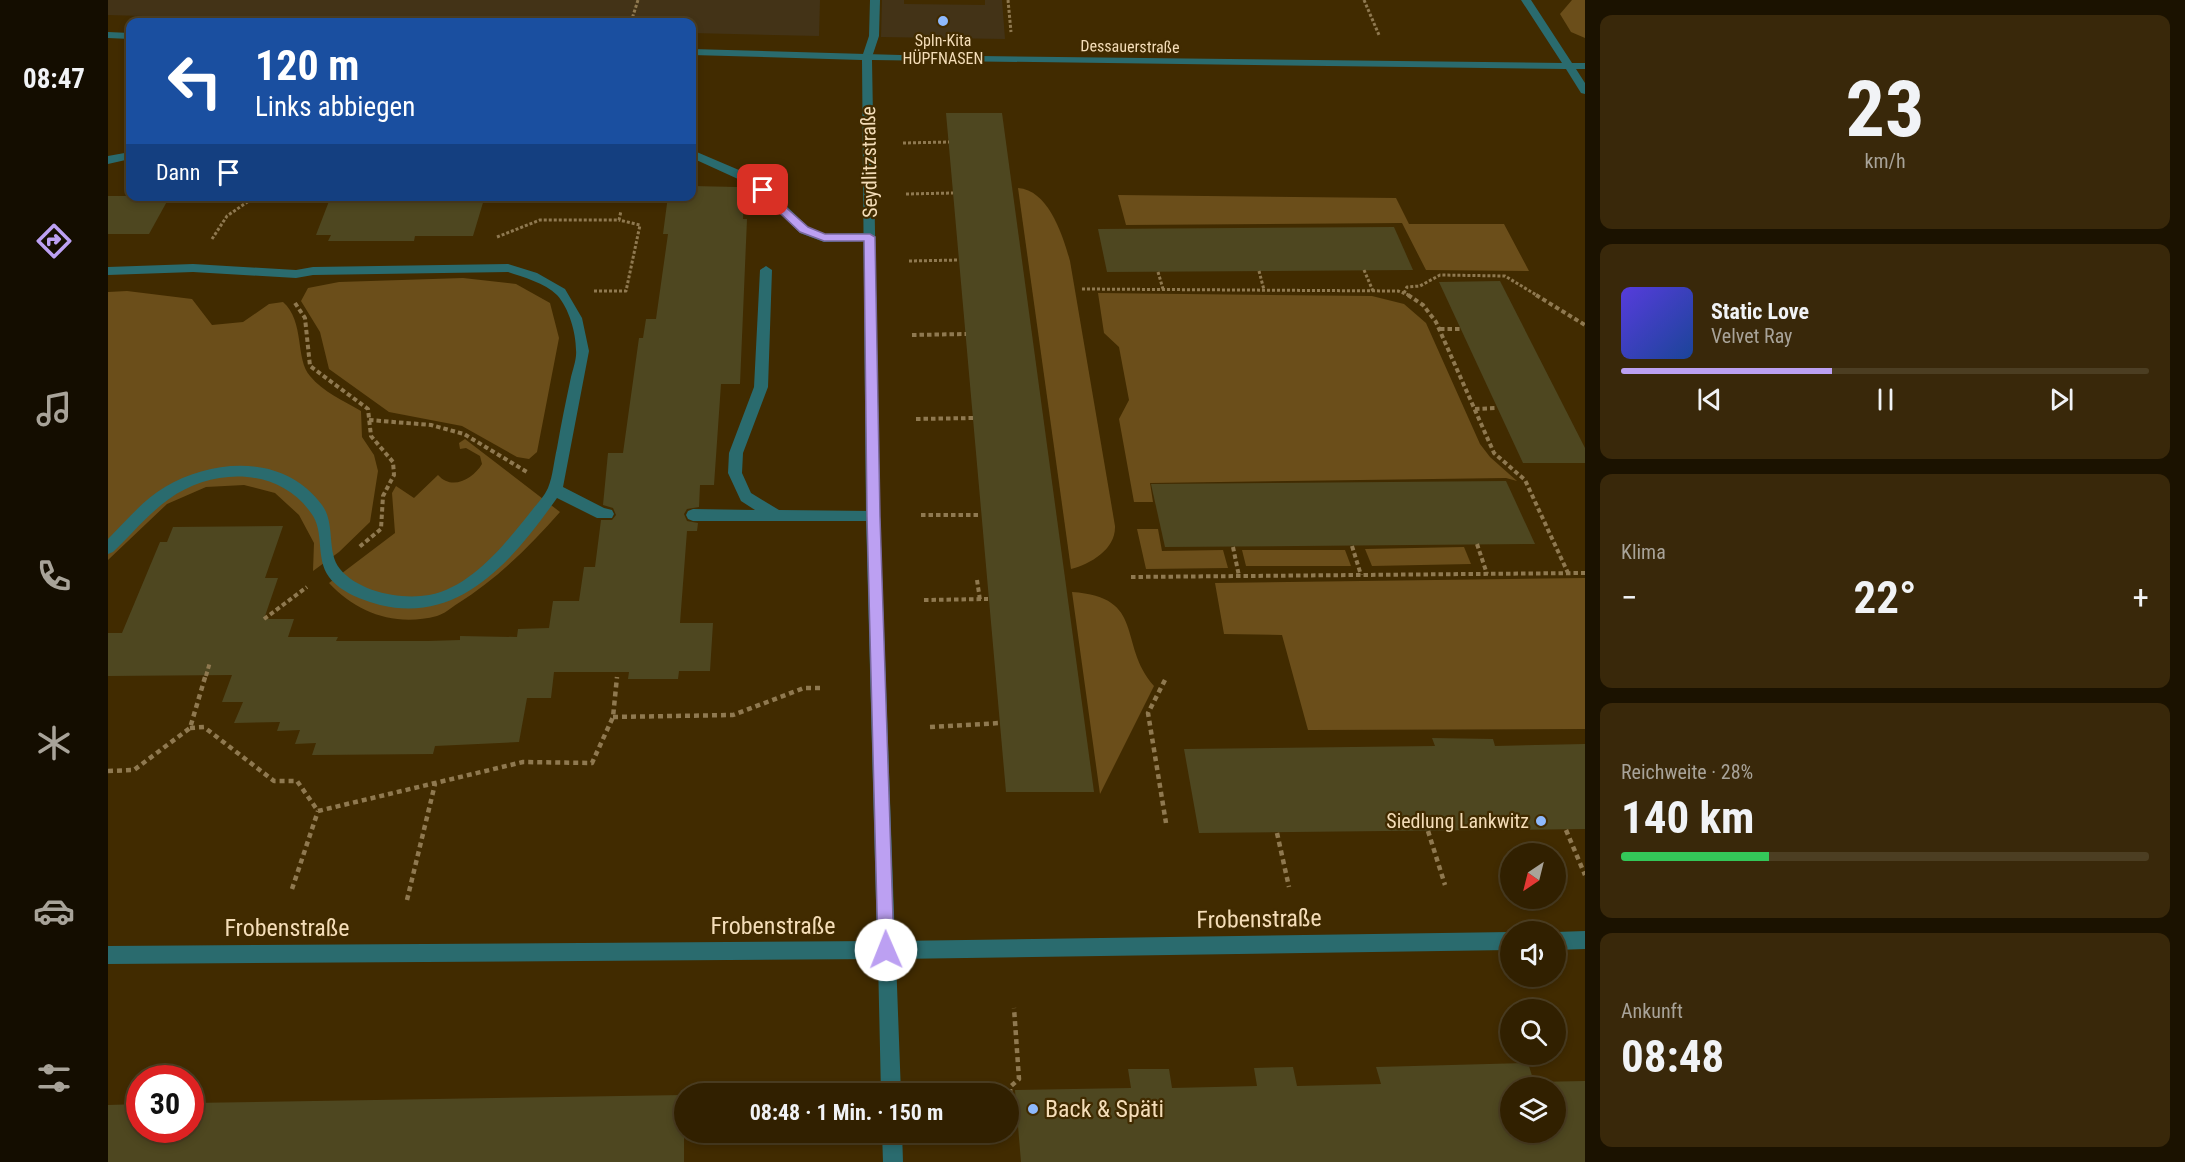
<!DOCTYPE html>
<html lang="de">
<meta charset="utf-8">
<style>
:root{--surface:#312000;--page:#39280a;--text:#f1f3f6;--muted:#a8a399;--line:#4c3e22;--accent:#bca0f2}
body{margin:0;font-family:"Roboto Condensed",sans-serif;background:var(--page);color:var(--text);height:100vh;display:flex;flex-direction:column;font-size:22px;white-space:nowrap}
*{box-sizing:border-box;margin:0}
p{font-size:20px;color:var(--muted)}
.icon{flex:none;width:33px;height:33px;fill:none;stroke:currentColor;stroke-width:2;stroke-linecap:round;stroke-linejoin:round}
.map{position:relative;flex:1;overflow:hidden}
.panel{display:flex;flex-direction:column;gap:15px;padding:15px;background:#1b1200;width:600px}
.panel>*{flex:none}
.banner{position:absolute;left:18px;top:18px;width:570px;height:183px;border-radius:12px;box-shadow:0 3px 9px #0003,0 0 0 2px var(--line);background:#1a4fa0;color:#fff;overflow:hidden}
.needle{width:39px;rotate:215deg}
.controls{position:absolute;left:1392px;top:843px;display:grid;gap:12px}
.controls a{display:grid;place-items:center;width:66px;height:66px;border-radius:50%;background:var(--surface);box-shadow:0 3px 9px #0003,0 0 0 2px var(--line);font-size:30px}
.speed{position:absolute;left:18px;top:1065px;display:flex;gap:12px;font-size:30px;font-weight:700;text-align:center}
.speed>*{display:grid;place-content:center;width:78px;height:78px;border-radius:50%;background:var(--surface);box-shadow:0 3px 9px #0003,0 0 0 2px var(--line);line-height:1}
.speed .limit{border:9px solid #d22;background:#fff;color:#111}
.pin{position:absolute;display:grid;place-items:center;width:51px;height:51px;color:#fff;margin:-26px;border-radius:12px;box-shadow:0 3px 9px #0006}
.me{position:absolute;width:66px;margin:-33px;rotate:359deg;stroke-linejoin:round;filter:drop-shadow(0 0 4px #0008)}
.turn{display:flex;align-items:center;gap:21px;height:126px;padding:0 30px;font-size:27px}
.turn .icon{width:78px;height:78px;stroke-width:2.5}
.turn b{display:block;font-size:42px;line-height:51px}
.then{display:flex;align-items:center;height:57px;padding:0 30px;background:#0003;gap:12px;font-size:22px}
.big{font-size:45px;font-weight:700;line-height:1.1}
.panel .widget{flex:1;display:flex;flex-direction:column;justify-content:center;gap:9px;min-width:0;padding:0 21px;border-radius:12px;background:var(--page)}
.panel .dial{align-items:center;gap:0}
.dial b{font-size:78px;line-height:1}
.song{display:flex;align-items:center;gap:18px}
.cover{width:72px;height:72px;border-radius:9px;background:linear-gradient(135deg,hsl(250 70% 55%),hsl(220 70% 35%))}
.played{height:6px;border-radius:3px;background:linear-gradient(90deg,var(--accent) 40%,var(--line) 40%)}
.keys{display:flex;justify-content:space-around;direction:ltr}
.heat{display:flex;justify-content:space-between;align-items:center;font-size:33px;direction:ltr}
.charge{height:9px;border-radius:4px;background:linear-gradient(90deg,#34c759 28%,var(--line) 0)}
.trip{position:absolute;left:566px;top:1083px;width:345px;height:60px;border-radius:30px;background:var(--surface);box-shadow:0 3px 9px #0003,0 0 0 2px var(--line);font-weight:700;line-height:60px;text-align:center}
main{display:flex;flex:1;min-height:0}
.tab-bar{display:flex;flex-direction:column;width:108px;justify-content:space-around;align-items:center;background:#140d00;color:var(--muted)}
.tab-bar .icon{width:42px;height:42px}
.tab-bar .selected{color:var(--accent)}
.tab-bar b{font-size:27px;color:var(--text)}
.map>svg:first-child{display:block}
.built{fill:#433317}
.green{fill:#6b4e1a}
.building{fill:#4e4720;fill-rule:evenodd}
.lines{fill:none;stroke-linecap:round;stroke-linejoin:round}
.path-far2{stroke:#8f7950;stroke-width:3;stroke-dasharray:3 2;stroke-linecap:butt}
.path-far1{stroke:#8f7950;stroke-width:4;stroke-dasharray:4.5 3;stroke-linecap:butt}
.path{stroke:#8f7950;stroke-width:4.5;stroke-dasharray:5 4;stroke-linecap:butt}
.service{fill:#2a6b6e;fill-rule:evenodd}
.minor{fill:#2a6b6e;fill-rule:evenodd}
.route{fill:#bca0f2;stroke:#7a689d;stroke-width:1.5}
.poi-dot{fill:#8eb9fc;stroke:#412b00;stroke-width:2}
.labels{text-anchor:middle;stroke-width:4.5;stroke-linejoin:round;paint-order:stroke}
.far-poi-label{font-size:16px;fill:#f4ddb8;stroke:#412b00}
.far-street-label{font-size:16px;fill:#f4ddb8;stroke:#412b00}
.street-label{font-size:20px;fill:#f4ddb8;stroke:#412b00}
.poi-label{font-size:20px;fill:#f4ddb8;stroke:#412b00;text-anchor:end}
.near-street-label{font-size:24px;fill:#f4ddb8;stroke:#412b00}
.near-poi-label{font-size:24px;fill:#f4ddb8;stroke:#412b00;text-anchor:start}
</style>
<main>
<nav class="tab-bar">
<b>08:47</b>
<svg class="icon selected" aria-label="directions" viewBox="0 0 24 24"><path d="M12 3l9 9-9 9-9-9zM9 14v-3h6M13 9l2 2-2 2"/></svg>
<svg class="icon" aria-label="music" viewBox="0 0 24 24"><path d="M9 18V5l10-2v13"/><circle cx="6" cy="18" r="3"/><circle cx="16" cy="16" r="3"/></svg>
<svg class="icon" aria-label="phone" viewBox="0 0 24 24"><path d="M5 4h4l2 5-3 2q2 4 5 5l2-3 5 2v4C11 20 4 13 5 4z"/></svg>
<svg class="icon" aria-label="climate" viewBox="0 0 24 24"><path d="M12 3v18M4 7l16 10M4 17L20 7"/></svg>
<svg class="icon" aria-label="car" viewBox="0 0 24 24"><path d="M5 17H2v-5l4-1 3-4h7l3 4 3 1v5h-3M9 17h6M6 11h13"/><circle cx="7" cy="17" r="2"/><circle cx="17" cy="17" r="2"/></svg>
<svg class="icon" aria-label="filters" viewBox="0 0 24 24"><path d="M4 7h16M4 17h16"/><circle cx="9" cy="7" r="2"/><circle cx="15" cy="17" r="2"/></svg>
</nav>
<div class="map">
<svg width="1477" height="1162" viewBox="0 0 1477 1162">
<rect width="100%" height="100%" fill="#412b00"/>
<g class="built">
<path d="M 0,0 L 712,0 L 711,36 L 584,33 L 584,22 L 243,22 L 0,15 Z"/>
<path d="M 774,0 L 796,0 L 796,4 L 877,5 L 877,0 L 894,0 L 897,39 L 773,37 Z"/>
</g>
<g class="green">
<path d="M 1464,0 L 1477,0 L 1477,38 L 1463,32 L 1452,14 Z"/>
<path d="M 910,188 C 941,190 955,237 962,261 L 1007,526 C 1008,549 983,564 963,569 Z"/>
<path d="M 1010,195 L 1288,198 L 1301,224 L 1396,224 L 1421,271 L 1318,270 L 1294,223 L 1018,225 Z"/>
<path d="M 355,278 L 408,284 L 442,303 L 451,338 L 429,452 L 421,459 L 409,457 L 354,426 L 281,412 L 221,369 L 212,332 L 193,301 L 200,288 L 231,282 Z"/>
<path d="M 19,291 L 84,299 L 104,325 L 135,322 L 161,304 L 175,302 C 197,321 187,359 202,376 C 215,392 236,401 253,411 L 254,437 L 266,455 L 270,471 L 262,522 L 231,552 L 205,571 L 206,543 L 191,515 L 167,493 L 136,485 L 98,487 L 59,504 L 0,560 L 0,292 Z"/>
<path d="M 990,293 L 1264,296 L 1296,304 L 1318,323 L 1372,444 L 1382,457 L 1409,481 L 1398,478 L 1042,483 L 1045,502 L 1026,502 L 1011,419 L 1021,400 L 1011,347 L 996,333 Z"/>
<path d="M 357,439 L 452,512 C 421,547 389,579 349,604 C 343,608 336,614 329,616 C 287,627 249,613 221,583 L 287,533 L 284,493 L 288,486 L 306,498 L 330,475 C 344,491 365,479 374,464 L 372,456 L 358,448 L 352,449 L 351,443 Z"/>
<path d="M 1029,529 L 1050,529 L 1054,551 L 1115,550 L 1120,568 L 1038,569 Z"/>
<path d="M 1356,547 L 1363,564 L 1264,566 L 1257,549 Z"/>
<path d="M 1134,550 L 1237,550 L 1243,566 L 1138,566 Z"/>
<path d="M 1477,578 L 1477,729 L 1200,730 L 1174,635 L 1116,634 L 1107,583 Z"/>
<path d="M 964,592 C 1039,597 1009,644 1046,686 L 992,794 Z"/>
</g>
<g class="building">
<path d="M 838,113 L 894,113 L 986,792 L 898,792 Z"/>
<path d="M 584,186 L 629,187 L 629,201 L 636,201 L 635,219 L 639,219 L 632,384 L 613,384 L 606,485 L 592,485 L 591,507 L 579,509 L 576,514 L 579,521 L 590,523 L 589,531 L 579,531 L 572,623 L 605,623 L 602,671 L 571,671 L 570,679 L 520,679 L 521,672 L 446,672 L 443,698 L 419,698 L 411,742 L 327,746 L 325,754 L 204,755 L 208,743 L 187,744 L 192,730 L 169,731 L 172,722 L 126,723 L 135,702 L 114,702 L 124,675 L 0,676 L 0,633 L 14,633 L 52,542 L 59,542 L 65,527 L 175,526 L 157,578 L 170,578 L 156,619 L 186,619 L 180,637 L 230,637 L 228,641 L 320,641 L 352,640 L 352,636 L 409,637 L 410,629 L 441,628 L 445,601 L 471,601 L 476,567 L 487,567 L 493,520 L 504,520 L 508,515 L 505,508 L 495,505 L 500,453 L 515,453 L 531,338 L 535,338 L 538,319 L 548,319 L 560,234 L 555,234 L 560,196 L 584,196 Z"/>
<path d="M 0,196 L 62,196 L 41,234 L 0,234 Z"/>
<path d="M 223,196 L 377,196 L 365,236 L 307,236 L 306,241 L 220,241 L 223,235 L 208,235 Z"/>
<path d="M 1286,227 L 1305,270 L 999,272 L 990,229 Z"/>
<path d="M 1392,281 L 1477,448 L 1477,463 L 1415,463 L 1331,282 Z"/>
<path d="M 1398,481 L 1427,544 L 1057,547 L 1043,484 Z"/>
<path d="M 1324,738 L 1385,739 L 1387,746 L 1477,744 L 1477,829 L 1091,833 L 1076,749 L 1327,746 Z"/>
<path d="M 1420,1063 L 1426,1082 L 1477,1081 L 1477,1162 L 913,1162 L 907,1090 L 1023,1088 L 1020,1069 L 1061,1069 L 1064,1088 L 1149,1086 L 1146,1068 L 1185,1067 L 1189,1086 L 1273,1084 L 1268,1067 ZM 1402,1088 L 1448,1088 L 1448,1132 L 1402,1132 Z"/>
<path d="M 576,1095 L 576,1162 L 0,1162 L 0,1105 L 32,1104 L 32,1130 L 82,1130 L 82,1103 Z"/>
</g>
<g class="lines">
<g class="path-far2">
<path d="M 900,0 L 903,32"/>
<path d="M 1256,0 L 1271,35"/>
<path d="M 523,22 L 530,0"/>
<path d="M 795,143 L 841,142"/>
<path d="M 798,194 L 845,193"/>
<path d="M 389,237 L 432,220 L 511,220 L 513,211"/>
<path d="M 104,239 L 119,216 L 148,196"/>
<path d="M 801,261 L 851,260"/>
<path d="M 1256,270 L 1265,291"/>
<path d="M 1151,271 L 1156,290"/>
<path d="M 1050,272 L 1055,289"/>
<path d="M 974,289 L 1290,291 L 1303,296"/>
<path d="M 486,291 L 518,291 L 532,225 L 511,220"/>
<path d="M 1296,293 L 1299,287 L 1312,286 L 1332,275 L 1397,276 L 1430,296"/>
</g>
<g class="path-far1">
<path d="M 1300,295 L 1315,305 L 1328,322 L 1386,453 L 1417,480 L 1460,573"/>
<path d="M 1428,295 L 1477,325"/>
<path d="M 187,303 L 197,318 L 202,366 L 260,409 L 263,436 L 285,462 L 286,475 L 275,496 L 273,529 L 250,548"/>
<path d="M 1332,329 L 1353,329"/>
<path d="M 804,335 L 858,334"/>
<path d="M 1367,409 L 1389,408"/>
<path d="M 808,419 L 865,418"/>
<path d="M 261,420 L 323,425 L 356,434 L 419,472"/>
<path d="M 813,515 L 873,515"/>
<path d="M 1369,544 L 1379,574"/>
<path d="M 1244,546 L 1253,575"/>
<path d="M 1125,547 L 1131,576"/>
<path d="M 1023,577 L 1477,573"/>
<path d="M 869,580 L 872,600"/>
<path d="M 816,600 L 880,599"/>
<path d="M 156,619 L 199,587"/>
<path d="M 98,676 L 102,662"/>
</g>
<g class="path">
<path d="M 1057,680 L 1040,713 L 1058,823"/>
<path d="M 505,717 L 625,715 L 696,688 L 715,688"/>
<path d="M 822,727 L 892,723"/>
<path d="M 82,728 L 96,727 L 166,781 L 189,781 L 210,811"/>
<path d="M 0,771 L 26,770 L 82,728 L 98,674"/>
<path d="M 210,811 L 415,762 L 484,763 L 505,717 L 509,677"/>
<path d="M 1458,830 L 1477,875"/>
<path d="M 1320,831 L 1337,885"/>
<path d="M 1169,833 L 1181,887"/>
<path d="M 184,889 L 210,811"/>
<path d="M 299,900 L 327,784"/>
<path d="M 903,1112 L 902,1087 L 911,1079 L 906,1008"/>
</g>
<g class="service">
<path d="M 762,0 L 772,0 L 771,36 L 764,57 L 759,60 L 754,57 L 761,36 Z"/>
<path d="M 584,150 L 638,173 L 659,187 L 700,227 L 717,234 L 762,233 L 768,237 L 762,241 L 716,242 L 692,233 L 651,193 L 630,179 L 584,158 Z"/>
<path d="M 22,152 L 22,159 L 0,164 L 0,156 Z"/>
<path d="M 85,264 L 188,270 L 205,267 L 400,264 L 429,273 L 457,289 L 474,318 L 481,351 L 455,487 L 496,508 L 504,510 L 506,514 L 504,518 L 489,518 L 449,498 C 407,557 354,625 272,605 C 255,600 233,593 221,577 C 207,558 217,531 203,513 C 170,466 104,468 61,499 C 40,514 23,535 5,552 L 0,554 L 0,539 C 18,521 35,500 57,487 C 106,458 177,454 214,505 C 228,524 218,552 232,569 C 251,592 293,600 321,595 C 363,587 396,545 421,514 C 427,506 436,497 440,488 C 445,476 446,460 449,448 C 453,424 458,401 463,377 C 465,369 469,358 468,350 C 468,333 461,308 449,295 C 437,283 415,277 400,272 L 205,275 L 188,278 L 85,272 L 0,275 L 0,267 Z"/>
<path d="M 658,266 L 664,270 L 660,387 L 635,453 L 634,473 L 643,493 L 671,510 L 765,511 L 770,513 L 772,517 L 770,521 L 585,521 L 580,519 L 578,515 L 580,511 L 585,509 L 647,510 L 633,501 L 620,473 L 621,453 L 646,387 L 652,270 Z"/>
</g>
<g class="minor">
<path d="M 1413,0 L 1423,0 L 1464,63 L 1477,63 L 1477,69 L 1468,69 L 1477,83 L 1477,94 L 1473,93 L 1458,69 L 764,60 L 772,517 L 787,941 L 1402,932 L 1402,950 L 788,959 L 793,1094 L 773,1094 L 770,959 L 0,964 L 0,946 L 769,941 L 758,517 L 754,60 L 584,55 L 584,49 L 792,55 L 1454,63 Z"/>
<path d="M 0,32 L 22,33 L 22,39 L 0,38 Z"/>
<path d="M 1477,931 L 1477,949 L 1448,950 L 1448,932 Z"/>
<path d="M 774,1132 L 794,1132 L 795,1162 L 775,1162 Z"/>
</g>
</g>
<path class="route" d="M 655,187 L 700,227 L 717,234 L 762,234 L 767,237 L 772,517 L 786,950 L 784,956 L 778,959 L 772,956 L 770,950 L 759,517 L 756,241 L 716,241 L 692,232 L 651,193 L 651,188 Z"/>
<g class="poi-dot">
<circle cx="835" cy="21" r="6"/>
<circle cx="1433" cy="821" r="6"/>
<circle cx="925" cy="1109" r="6"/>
</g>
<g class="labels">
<g class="far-poi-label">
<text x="835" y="46">SpIn-Kita<tspan x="835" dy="18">HÜPFNASEN</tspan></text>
</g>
<g class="far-street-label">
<text transform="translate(1022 46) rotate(1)" y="6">Dessauerstraße</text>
</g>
<g class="street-label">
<text transform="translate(761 162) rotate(-91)" y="7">Seydlitzstraße</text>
</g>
<g class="poi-label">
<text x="1421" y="828">Siedlung Lankwitz</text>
</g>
<g class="near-street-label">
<text transform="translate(1151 919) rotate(-1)" y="8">Frobenstraße</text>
<text x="665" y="934">Frobenstraße</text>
<text x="179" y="936">Frobenstraße</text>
</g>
<g class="near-poi-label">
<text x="937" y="1117">Back &amp; Späti</text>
</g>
</g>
</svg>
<div class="controls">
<a><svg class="needle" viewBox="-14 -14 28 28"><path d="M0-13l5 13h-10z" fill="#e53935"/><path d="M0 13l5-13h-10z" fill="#a8a399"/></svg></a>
<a><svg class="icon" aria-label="sound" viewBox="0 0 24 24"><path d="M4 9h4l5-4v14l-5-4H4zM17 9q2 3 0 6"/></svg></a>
<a><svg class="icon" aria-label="search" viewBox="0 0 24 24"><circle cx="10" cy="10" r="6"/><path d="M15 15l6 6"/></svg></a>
<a><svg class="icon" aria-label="layers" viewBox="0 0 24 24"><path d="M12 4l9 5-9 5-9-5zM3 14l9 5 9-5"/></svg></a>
</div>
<div class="speed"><div class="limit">30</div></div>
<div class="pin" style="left:655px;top:190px;background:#d93025"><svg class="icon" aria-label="arrive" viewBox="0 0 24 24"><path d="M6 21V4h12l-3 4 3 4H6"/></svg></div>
<svg class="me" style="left:778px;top:950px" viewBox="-20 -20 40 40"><circle r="19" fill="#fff"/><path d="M0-13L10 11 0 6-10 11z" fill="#bca0f2"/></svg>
<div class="trip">08:48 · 1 Min. · 150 m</div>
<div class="banner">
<div class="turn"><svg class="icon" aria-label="left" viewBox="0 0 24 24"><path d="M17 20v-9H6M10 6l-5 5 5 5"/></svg><div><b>120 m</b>Links abbiegen</div></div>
<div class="then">Dann<svg class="icon" aria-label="arrive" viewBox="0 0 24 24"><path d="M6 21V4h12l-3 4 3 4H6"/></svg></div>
</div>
</div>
<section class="panel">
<div class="widget dial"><b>23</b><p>km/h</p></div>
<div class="widget">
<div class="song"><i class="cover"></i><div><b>Static Love</b><p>Velvet Ray</p></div></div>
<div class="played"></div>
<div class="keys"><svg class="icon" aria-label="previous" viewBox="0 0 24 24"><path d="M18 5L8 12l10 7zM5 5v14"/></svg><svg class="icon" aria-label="pause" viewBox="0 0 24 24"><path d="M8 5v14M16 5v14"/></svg><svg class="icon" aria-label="next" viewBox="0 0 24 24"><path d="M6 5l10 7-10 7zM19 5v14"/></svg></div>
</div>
<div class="widget"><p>Klima</p>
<div class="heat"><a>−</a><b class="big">22°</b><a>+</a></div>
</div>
<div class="widget"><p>Reichweite · 28%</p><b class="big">140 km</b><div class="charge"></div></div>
<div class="widget"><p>Ankunft</p><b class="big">08:48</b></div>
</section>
</main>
